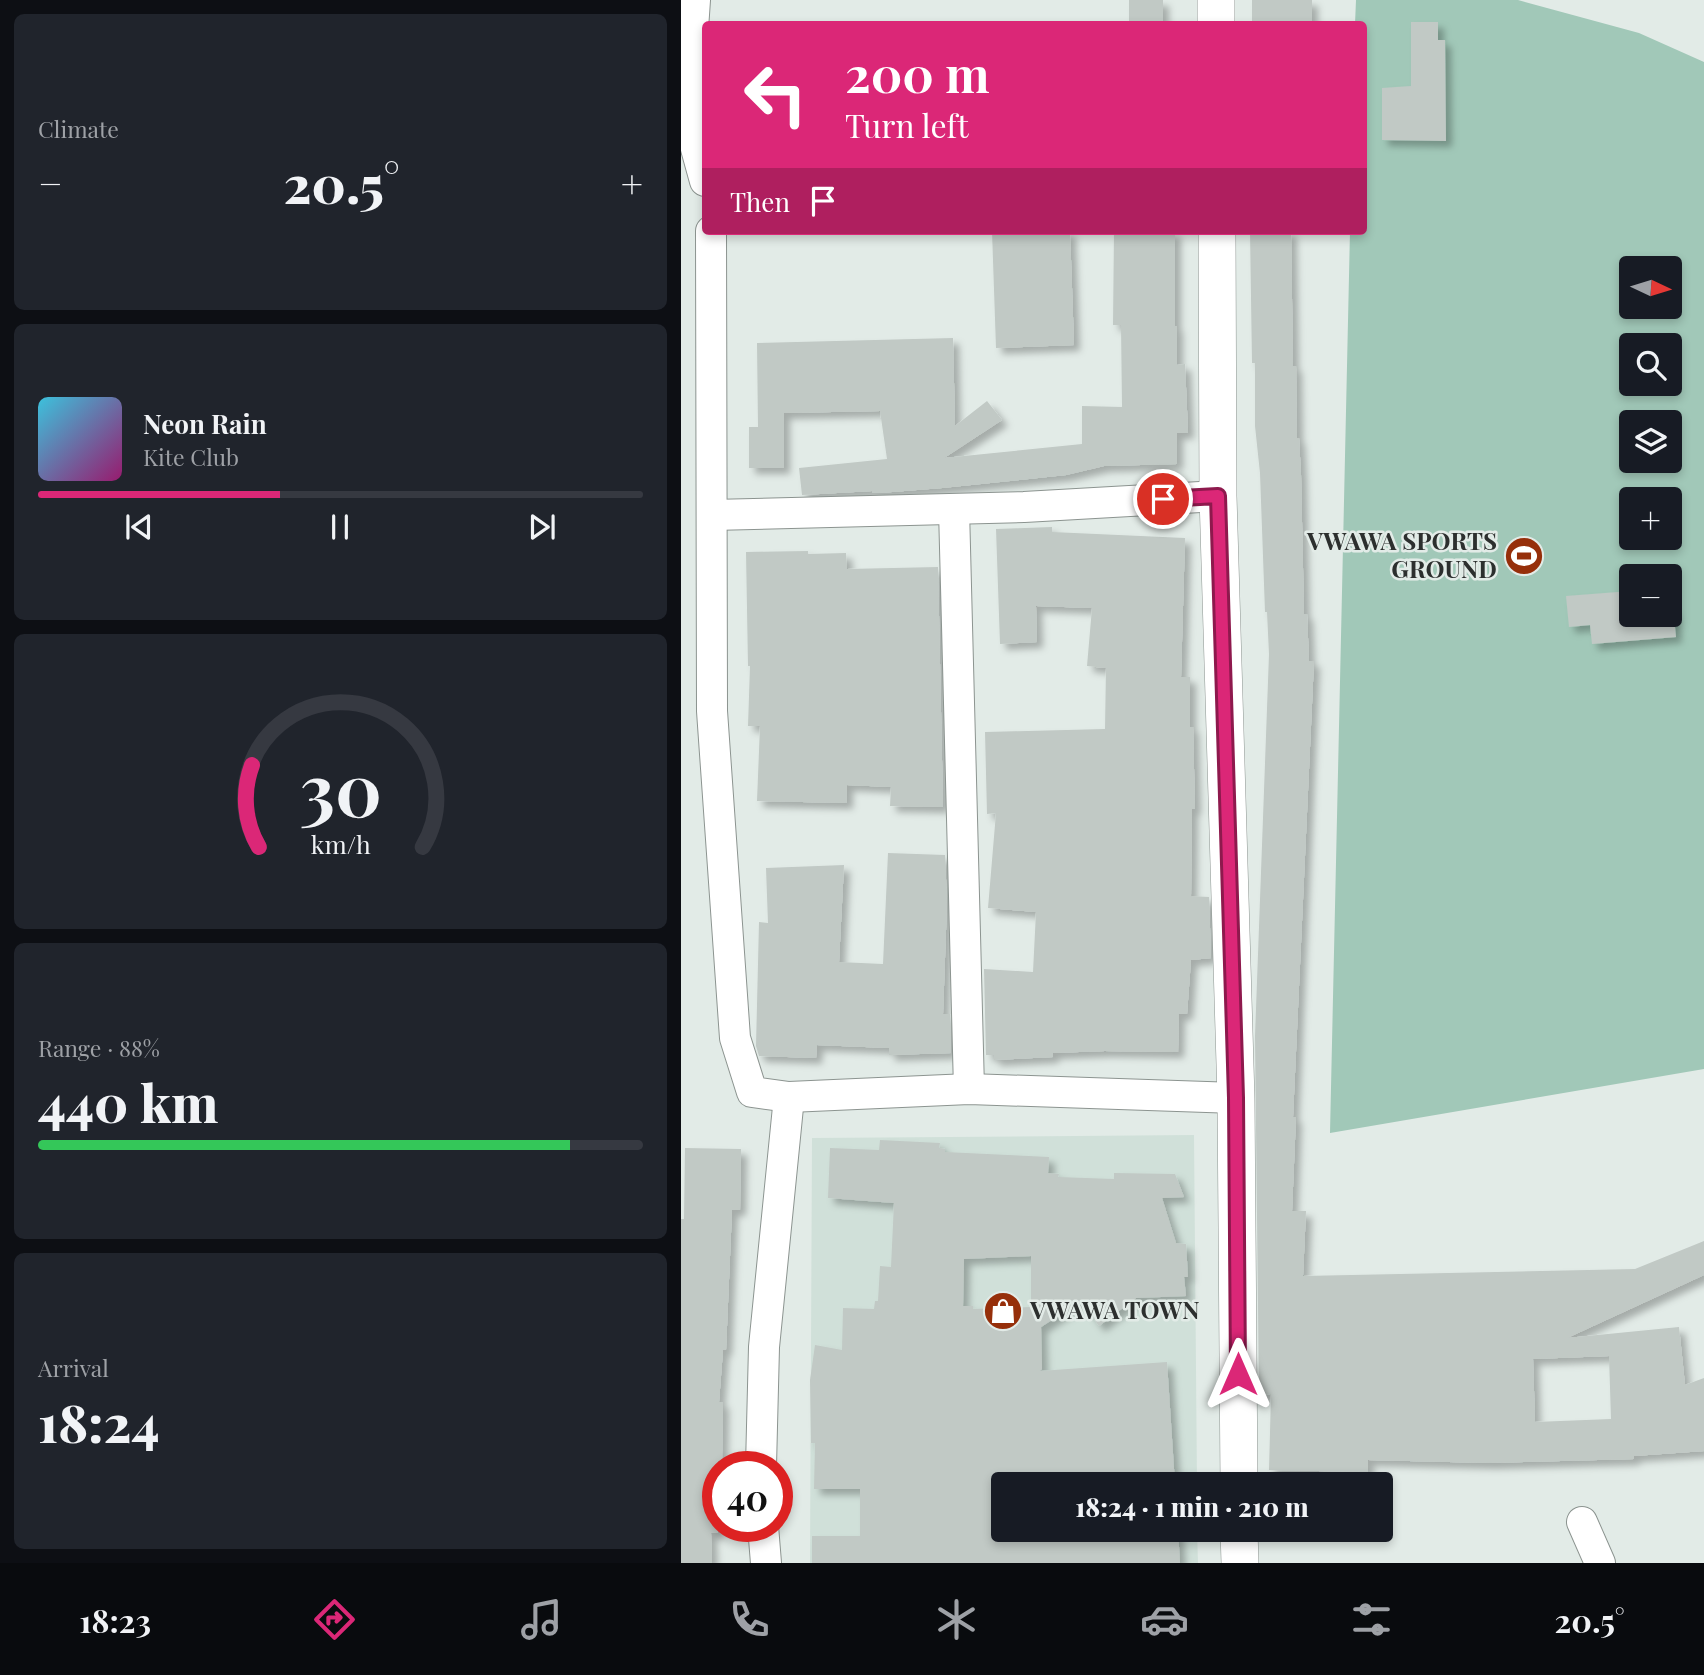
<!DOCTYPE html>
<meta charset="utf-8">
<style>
:root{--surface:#171b24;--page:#20242c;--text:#f1f3f6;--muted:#9ea1a6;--line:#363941;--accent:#db2777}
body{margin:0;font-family:"Playfair Display",serif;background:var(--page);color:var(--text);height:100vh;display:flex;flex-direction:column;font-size:26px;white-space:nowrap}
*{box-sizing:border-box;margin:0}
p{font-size:23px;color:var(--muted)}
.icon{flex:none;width:38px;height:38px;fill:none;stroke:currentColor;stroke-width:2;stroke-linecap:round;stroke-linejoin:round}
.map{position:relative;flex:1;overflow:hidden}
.side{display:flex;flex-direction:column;gap:14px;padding:14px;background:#0d0f14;width:681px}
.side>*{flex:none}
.guide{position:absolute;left:21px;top:21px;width:665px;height:214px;border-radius:7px;box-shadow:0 4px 10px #0003;background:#db2777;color:#fff;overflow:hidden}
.needle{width:46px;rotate:94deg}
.buttons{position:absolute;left:938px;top:256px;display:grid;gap:14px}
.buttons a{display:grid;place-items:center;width:63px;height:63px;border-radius:7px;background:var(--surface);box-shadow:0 4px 10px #0003;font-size:35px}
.speed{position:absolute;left:21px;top:1451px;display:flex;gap:14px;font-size:35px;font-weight:700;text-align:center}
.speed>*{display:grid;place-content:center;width:91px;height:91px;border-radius:50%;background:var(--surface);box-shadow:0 4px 10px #0003;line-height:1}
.speed .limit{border:10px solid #d22;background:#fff;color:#111}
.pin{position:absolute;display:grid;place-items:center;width:60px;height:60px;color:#fff;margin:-30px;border:4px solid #fff;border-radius:50%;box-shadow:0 2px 7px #0007}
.me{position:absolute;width:77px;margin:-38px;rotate:0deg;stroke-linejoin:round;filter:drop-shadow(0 0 5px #0008)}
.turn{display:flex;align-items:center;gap:24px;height:147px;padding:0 28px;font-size:32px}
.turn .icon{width:91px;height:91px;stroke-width:2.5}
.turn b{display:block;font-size:49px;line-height:60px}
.then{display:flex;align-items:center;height:66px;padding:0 28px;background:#0003;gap:14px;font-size:26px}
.big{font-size:52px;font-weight:800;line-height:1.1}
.side .tile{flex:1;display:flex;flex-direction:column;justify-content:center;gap:10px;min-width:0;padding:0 24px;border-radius:10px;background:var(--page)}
.side .dial{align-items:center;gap:0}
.dial svg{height:182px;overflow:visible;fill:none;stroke:var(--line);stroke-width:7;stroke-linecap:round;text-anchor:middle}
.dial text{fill:var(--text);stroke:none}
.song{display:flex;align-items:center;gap:21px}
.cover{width:84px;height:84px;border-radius:10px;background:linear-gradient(135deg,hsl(190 70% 55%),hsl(320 70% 35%))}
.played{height:7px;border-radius:4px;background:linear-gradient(90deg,var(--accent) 40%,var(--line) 40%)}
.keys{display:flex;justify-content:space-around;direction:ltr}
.heat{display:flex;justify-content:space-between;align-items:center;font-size:38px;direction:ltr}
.charge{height:10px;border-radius:5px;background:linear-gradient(90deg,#34c759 88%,var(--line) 0)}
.trip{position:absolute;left:310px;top:1472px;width:402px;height:70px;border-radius:7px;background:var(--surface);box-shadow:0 4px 10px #0003;font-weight:800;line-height:70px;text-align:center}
.dock{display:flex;height:112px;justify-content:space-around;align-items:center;background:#090b0e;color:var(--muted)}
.dock .icon{width:49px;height:49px}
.dock .current{color:var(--accent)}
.dock b{font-size:32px;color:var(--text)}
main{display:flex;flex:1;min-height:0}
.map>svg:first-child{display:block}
.built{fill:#d0e0d9}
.green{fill:#a1c8b8;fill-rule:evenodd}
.building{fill:#c1c9c5;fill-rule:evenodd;filter:url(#shadow)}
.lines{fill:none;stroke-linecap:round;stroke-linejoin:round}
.minor-casing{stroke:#8c9490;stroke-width:32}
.tertiary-casing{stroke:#8c9490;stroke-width:38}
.minor{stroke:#fff;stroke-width:30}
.tertiary{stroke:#fff;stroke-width:37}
.route-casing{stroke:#8e194d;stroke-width:18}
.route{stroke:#db2777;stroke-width:12}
.labels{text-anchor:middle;stroke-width:5;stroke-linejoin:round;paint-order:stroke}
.poi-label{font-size:24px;font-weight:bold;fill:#2c2f2e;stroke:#e2ebe7;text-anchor:end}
</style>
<main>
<section class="side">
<div class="tile"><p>Climate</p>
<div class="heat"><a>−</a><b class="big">20.5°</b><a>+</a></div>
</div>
<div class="tile">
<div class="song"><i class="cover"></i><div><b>Neon Rain</b><p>Kite Club</p></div></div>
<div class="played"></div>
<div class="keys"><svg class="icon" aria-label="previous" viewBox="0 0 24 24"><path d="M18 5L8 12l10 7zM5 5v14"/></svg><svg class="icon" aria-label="pause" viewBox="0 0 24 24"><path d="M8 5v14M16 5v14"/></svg><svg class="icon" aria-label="next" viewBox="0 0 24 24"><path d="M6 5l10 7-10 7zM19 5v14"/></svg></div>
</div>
<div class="tile dial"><svg viewBox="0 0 100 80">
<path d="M14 69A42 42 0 1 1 86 69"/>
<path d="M14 69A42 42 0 0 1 11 33" stroke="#db2777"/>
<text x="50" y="56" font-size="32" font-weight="700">30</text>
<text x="50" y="72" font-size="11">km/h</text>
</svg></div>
<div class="tile"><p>Range · 88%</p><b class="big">440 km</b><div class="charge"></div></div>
<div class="tile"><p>Arrival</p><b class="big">18:24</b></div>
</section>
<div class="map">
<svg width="1024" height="1563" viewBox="0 0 1024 1563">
<defs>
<filter id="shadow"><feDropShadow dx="6" dy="6" stdDeviation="3.5" flood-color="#0004"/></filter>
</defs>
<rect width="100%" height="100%" fill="#e2ebe7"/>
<path class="built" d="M 513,1135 L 516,1484 L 322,1484 L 322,1530 L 516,1530 L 517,1563 L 129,1563 L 131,1138 Z"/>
<path class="green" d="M 675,0 L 837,0 L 958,33 L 1023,62 L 1023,1069 L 649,1133 L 669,231 L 682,231 L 682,24 L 674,24 ZM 950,268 L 989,268 L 989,306 L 950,306 ZM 950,345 L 989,345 L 989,383 L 950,383 ZM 950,422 L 989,422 L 989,460 L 950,460 ZM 950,499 L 989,499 L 989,537 L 950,537 ZM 950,576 L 989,576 L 989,614 L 950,614 Z"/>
<g class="building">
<rect x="448" y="0" width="34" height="24"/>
<rect x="571" y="0" width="60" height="24"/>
<path d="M 730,22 L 757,22 L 757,40 L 764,40 L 765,141 L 701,140 L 701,88 L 730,86 Z"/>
<path d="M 311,231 L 389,231 L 393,345 L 315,348 Z"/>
<path d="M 433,231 L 494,231 L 494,326 L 496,326 L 496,365 L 504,364 L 507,433 L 496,433 L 496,464 L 423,466 L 385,475 L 261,488 L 198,493 L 191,493 L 191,491 L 121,495 L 118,468 L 206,459 L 199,411 L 103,413 L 103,468 L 68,468 L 68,427 L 77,427 L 76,343 L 272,338 L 274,426 L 306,401 L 321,420 L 263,458 L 401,444 L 401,406 L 441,407 L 440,325 L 432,325 Z"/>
<path d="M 569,231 L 610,231 L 612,366 L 615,366 L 616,438 L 618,438 L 620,475 L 623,614 L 626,614 L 628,661 L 633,661 L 612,1117 L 615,1117 L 611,1211 L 625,1211 L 622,1276 L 954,1269 L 1023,1241 L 1023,1275 L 886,1338 L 998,1327 L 1004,1385 L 1023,1378 L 1023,1451 L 953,1456 L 953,1459 L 809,1463 L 687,1460 L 687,1472 L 588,1470 L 590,1394 L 578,1395 L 574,1036 L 588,654 L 586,612 L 584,612 L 579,473 L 574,426 L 574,363 L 571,363 ZM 928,1356 L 930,1419 L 854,1422 L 852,1359 Z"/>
<path d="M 371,527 L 371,532 L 504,538 L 500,677 L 509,677 L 509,727 L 512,727 L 514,809 L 511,809 L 510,896 L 528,897 L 530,958 L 510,960 L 506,1014 L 498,1014 L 497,1052 L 424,1051 L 372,1053 L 372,1057 L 313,1060 L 313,1055 L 305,1055 L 303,969 L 352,972 L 355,912 L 307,908 L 315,813 L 306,814 L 304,732 L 424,729 L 425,668 L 406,666 L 411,608 L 355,606 L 356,642 L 319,644 L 315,529 Z"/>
<path d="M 127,551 L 127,554 L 165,553 L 166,569 L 257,567 L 262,807 L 209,806 L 210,787 L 166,785 L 166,803 L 76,801 L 79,726 L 67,726 L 69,666 L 67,666 L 65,552 Z"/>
<path d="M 950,591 L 950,614 L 989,614 L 989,609 L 992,608 L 995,637 L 911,644 L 909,625 L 888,627 L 885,596 Z"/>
<path d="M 207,853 L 264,855 L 266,903 L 262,1014 L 269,1014 L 270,1053 L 208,1055 L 208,1048 L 136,1045 L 135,1058 L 78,1056 L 75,1046 L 78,922 L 87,923 L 85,868 L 163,865 L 158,962 L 202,964 Z"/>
<path d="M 199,1140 L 259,1143 L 258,1148 L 264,1149 L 264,1152 L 368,1157 L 367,1173 L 378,1174 L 377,1177 L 433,1179 L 433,1173 L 494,1174 L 503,1197 L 481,1198 L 495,1243 L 505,1244 L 507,1277 L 503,1277 L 505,1296 L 455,1298 L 418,1326 L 400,1301 L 360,1327 L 361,1369 L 359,1371 L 486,1362 L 494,1484 L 322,1484 L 322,1530 L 497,1530 L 499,1563 L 131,1563 L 131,1536 L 179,1536 L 179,1489 L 133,1489 L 134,1443 L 130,1443 L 129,1380 L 134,1345 L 161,1350 L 162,1308 L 193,1309 L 194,1301 L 197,1301 L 199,1266 L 210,1267 L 213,1203 L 147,1198 L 149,1148 L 198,1150 ZM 350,1256 L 350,1307 L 292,1309 L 292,1306 L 282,1306 L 283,1259 Z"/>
<path d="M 4,1148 L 60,1149 L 59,1210 L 51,1210 L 45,1350 L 42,1350 L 38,1402 L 42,1402 L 41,1461 L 37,1461 L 37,1533 L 30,1533 L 31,1563 L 0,1563 L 0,1219 L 3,1219 Z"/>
</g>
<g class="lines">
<g class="minor-casing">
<g id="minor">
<path d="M 0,115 L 6,116 L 14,0"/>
<path d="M 6,116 L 24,181"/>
<path d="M 30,231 L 31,711 L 54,1038 L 71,1092 L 108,1097 L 288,1089 L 555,1098"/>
<path d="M 273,509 L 288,1089"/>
<path d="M 31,515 L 343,507 L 537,496"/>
<path d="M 80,1466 L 83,1347 L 108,1097"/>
<path d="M 901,1522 L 919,1563"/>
<path d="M 82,1526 L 85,1563"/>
</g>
</g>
<g class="tertiary-casing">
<g id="tertiary">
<path d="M 535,0 L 535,24"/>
<path d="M 536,231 L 537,496 L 555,1098 L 558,1484"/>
<path d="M 558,1530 L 559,1563"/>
</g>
</g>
<use href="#minor" class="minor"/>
<use href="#tertiary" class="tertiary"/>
</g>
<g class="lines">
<g class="route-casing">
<path id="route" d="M 482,499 L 537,496 L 555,1098 L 557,1374"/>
</g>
<use href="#route" class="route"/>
</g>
<defs>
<g id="stadium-disc" transform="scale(2.0125)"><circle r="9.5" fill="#962f0a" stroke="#e2ebe7"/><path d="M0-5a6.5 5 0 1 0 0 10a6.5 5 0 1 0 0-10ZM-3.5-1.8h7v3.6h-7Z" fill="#fff"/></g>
<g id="shop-disc" transform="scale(2.0125)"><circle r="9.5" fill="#962f0a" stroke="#e2ebe7"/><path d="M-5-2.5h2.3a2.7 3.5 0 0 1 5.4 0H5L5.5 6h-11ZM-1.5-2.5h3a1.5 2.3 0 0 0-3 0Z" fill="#fff"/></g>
</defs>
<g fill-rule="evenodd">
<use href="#stadium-disc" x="843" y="556"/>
<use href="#shop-disc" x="322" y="1311"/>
</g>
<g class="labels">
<g class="poi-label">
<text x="816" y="550">VWAWA SPORTS<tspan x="816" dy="28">GROUND</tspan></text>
<text x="349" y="1319" text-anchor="start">VWAWA TOWN</text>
</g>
</g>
</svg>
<div class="buttons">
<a><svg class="needle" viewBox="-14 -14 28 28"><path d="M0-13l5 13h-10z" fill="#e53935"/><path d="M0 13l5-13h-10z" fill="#9ea1a6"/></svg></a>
<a><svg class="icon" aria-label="search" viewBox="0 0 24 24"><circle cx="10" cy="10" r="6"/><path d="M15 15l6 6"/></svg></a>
<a><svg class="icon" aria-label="layers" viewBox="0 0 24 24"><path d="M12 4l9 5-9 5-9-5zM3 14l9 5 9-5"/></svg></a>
<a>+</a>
<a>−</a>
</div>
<div class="speed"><div class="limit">40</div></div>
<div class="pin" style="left:482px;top:499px;background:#d93025"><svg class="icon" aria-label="arrive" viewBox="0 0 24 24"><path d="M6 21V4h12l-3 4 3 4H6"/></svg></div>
<svg class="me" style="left:557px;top:1374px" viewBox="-20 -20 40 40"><path d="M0-17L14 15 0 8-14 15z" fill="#db2777" stroke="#fff" stroke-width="4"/></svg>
<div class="trip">18:24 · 1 min · 210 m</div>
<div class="guide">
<div class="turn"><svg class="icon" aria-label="left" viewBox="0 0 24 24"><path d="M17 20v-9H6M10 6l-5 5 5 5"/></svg><div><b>200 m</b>Turn left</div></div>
<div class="then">Then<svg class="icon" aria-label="arrive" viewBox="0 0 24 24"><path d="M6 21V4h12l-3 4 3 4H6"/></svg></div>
</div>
</div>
</main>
<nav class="dock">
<b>18:23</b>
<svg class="icon current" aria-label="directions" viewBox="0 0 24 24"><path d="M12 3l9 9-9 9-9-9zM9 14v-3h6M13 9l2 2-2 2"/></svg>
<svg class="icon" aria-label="music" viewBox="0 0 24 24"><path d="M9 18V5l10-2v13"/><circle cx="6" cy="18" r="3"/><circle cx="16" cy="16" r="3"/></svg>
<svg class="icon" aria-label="phone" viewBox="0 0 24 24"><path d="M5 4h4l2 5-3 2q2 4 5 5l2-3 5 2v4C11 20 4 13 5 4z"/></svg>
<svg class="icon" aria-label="climate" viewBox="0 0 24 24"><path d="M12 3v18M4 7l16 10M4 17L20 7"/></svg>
<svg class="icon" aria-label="car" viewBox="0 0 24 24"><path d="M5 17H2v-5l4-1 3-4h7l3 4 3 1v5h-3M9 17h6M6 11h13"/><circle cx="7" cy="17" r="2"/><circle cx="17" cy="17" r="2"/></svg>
<svg class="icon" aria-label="filters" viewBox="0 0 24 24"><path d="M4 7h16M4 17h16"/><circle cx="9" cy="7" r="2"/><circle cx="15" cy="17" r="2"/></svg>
<b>20.5°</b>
</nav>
